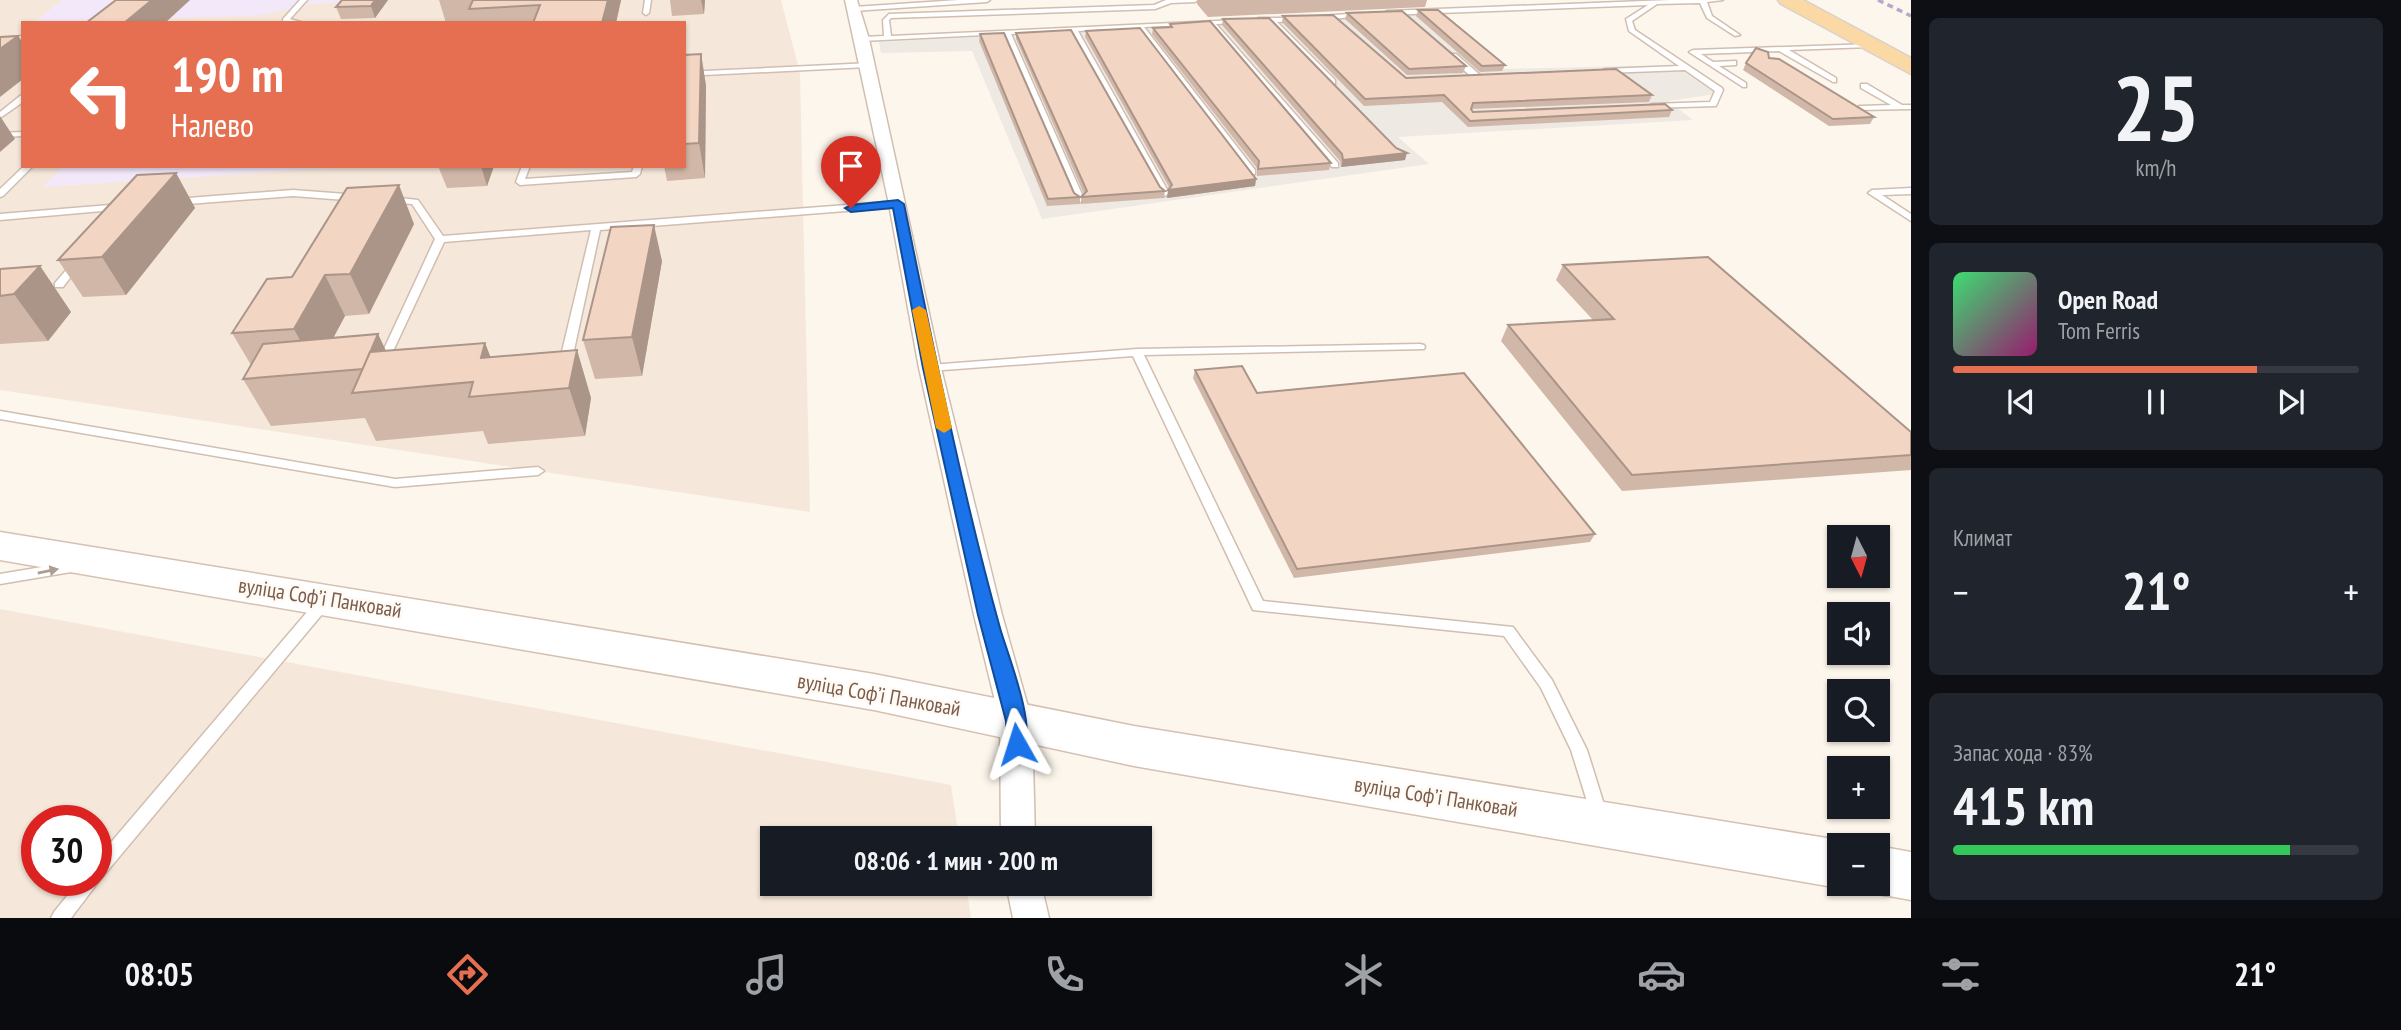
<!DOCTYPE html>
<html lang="ru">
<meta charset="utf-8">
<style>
:root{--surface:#171b24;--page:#20242c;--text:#f1f3f6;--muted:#9ea1a6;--line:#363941;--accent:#e76f51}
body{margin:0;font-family:"PT Sans Narrow",sans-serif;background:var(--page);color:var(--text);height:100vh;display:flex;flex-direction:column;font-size:26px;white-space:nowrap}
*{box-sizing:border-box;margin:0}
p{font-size:23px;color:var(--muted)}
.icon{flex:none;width:38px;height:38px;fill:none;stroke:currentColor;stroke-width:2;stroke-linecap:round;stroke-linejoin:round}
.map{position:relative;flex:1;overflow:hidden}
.sheet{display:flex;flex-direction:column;gap:18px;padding:18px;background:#0d0f14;width:490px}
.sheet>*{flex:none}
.hud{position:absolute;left:21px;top:21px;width:665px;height:147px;border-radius:0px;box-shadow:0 2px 5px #0004;background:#e76f51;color:#fff;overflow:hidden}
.needle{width:46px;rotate:174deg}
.buttons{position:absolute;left:1827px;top:525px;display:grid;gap:14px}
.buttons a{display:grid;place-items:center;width:63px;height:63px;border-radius:0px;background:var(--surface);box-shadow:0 2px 5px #0004;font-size:35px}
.speed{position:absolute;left:21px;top:805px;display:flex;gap:14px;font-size:35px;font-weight:700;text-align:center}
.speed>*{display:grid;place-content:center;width:91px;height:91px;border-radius:50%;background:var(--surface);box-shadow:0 2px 5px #0004;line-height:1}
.speed .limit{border:10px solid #d22;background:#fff;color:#111}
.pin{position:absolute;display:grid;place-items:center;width:60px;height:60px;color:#fff;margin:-72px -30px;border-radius:50% 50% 50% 0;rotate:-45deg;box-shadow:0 0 7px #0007}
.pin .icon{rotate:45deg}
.me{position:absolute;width:77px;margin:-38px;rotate:354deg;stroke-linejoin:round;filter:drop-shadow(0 0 5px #0008)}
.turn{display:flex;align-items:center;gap:24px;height:147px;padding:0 35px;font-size:32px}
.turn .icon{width:91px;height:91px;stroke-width:2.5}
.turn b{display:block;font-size:49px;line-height:60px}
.big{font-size:52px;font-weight:800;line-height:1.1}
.sheet .card{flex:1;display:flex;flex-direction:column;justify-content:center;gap:10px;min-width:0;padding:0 24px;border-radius:10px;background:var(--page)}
.sheet .dial{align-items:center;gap:0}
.dial b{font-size:91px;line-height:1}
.song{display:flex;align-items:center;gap:21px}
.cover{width:84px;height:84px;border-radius:10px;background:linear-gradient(135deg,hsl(140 70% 55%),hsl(320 70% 35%))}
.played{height:7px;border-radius:4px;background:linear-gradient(90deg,var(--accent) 75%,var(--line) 75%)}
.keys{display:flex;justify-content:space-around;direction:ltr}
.heat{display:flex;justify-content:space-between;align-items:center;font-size:38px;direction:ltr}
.charge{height:10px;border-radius:5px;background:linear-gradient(90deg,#34c759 83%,var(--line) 0)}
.trip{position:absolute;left:760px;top:826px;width:392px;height:70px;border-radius:0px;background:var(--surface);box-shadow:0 2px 5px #0004;font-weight:800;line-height:70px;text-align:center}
.tabs{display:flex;height:112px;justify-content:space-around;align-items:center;background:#090b0e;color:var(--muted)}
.tabs .icon{width:49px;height:49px}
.tabs .selected{color:var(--accent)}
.tabs b{font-size:32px;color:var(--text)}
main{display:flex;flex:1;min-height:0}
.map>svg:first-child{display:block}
.residential{fill:#f5e8da;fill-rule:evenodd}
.industrial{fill:#efe9e4}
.education{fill:#f3e8fa}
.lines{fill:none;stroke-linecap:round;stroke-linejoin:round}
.lane-casing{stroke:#d1beb0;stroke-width:3}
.street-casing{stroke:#d1beb0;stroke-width:3}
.secondary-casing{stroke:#d6c0b0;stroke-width:3}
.primary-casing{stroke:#dad1cd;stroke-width:3}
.lane{fill:#fff;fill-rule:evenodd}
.street{fill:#fff;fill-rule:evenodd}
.secondary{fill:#fff;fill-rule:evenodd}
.primary{fill:#fbd9a5;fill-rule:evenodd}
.rail{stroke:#b9a8c9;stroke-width:3.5;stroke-dasharray:6 4.5;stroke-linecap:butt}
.wall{fill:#d1b7a8}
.shaded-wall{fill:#aa9588}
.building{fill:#f3d5c3;stroke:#aa9588;stroke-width:2}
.oneway{fill:#af9d94}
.route{fill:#1a73e8;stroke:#114b97;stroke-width:2}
.slow{fill:#f59e0b}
.labels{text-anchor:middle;stroke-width:5;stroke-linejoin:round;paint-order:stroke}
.near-street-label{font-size:21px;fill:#7a5c4d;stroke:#fffaf3}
</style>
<main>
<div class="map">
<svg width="1911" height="918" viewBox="0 0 1911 918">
<rect width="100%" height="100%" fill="#fdf6ec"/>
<g class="residential">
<path d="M 0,0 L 781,0 L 800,73 L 810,512 L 0,390 ZM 23,23 L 684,23 L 684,166 L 23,166 Z"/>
<path d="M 0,609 L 951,785 L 959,838 L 772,838 L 772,884 L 966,884 L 971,918 L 0,918 ZM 37,821 L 96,821 L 96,880 L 37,880 Z"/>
</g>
<path class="industrial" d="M 1442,13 L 1505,69 L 1674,65 L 1717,94 L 1668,101 L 1693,120 L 1398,137 L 1429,164 L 1042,219 L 972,51 L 881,53 L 879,42 Z"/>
<g class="education">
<path d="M 62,0 L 390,0 L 311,4 L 263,15 L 33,23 Z"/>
<path d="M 64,166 L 364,166 L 42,187 Z"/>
</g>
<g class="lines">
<g class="lane-casing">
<g id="lane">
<path d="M 300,0 L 307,0 L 290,19 L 304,23 L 283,21 L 283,19 Z"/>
<path d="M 645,0 L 651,0 L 649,13 L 646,15 L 643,13 Z"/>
<path d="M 958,0 L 990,0 L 987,2 L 854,11 L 851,9 L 854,7 Z"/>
<path d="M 1166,0 L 1198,0 L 1195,2 L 1171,3 L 1155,9 L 891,18 L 889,20 L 891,36 L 1238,20 L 1238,22 L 1236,23 L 1216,24 L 1338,163 L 1338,167 L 1332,167 L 1210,24 L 1144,27 L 1255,170 L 1255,174 L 1249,174 L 1137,28 L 1078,31 L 1169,193 L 1165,196 L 1161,193 L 1072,31 L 1011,34 L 1084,199 L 1080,202 L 1076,199 L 1005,34 L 862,41 L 859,39 L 862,37 L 884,36 L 883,20 L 889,14 L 1154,5 Z"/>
<path d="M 1670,0 L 1723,0 L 1707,2 L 1712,16 L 1740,35 L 1735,36 L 1707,18 L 1700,3 L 1657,4 L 1632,21 L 1635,30 L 1722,88 L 1723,90 L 1716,106 L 1649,108 L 1648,106 L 1652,104 L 1710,102 L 1715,91 L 1685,70 L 1605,73 L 1601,71 L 1605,69 L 1679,66 L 1629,31 L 1626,19 L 1648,5 L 1387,15 L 1384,13 L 1387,11 Z"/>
<path d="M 1362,13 L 1365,15 L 1364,16 L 1321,20 L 1318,18 L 1321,16 Z"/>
<path d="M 1301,18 L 1301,20 L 1299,21 L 1277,22 L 1335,80 L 1335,84 L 1329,84 L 1270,22 L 1258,22 L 1255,20 L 1258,18 Z"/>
<path d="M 1872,44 L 1874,45 L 1870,47 L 1789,50 L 1836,78 L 1836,82 L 1833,82 L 1779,51 L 1701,54 L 1713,62 L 1736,61 L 1736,65 L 1719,66 L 1746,83 L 1746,87 L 1743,87 L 1689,52 L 1693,50 Z"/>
<path d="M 1450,54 L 1456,54 L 1480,75 L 1480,79 L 1474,79 L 1450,58 Z"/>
<path d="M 871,63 L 871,67 L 868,67 L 684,76 L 684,72 Z"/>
<path d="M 1861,84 L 1867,84 L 1902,105 L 1911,105 L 1911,109 L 1859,110 L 1859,106 L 1862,106 L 1891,105 L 1861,88 Z"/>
<path d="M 20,96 L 23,96 L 23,102 L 0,118 L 0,112 Z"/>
<path d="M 23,132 L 23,136 L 0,137 L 0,133 Z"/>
<path d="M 24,166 L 33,166 L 3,196 L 0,197 L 0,189 Z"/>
<path d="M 522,166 L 530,166 L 525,179 L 632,172 L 634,166 L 642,166 L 640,174 L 636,177 L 520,185 L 516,182 Z"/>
<path d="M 1911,188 L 1911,194 L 1882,195 L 1911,214 L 1911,221 L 1868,193 L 1872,190 Z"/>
<path d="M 293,190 L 359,195 L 363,198 L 359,201 L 293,196 L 175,205 L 170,202 L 175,199 Z"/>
<path d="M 391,197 L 418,200 L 443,236 L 898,201 L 903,204 L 898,207 L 600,230 L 571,364 L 565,367 L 559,364 L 591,230 L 444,242 L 394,349 L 389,352 L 384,349 L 435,239 L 412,204 L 388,202 L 387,200 Z"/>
<path d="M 122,204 L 127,207 L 125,209 L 0,220 L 0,214 Z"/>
<path d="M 77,260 L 80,261 L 80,265 L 63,287 L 55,287 L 55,283 L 74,261 Z"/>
<path d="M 1420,344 L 1424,345 L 1425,347 L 1424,349 L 1144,355 L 1263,601 L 1513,627 L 1552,680 L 1587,750 L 1607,814 L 1605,819 L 1599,822 L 1593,819 L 1591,814 L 1571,750 L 1541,688 L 1504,636 L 1253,610 L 1133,356 L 930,371 L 924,368 L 930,365 L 1137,349 Z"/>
<path d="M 0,411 L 395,479 L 538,467 L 544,471 L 538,475 L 395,487 L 0,419 Z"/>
<path d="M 72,562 L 77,563 L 79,567 L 77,571 L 0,584 L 0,574 Z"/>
<path d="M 324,597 L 329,598 L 331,602 L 329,606 L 99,881 L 71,918 L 51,918 L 54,912 L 80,880 L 96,880 L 96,860 L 319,598 Z"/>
</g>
</g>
<g class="street-casing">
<g id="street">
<path d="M 845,0 L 857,0 L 869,39 L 941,368 L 1002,615 L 1032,721 L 1035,838 L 1001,838 L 1000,721 L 974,615 L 919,368 L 889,204 Z"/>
<path d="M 1006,884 L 1041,884 L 1049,918 L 1013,918 Z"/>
</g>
</g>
<g class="secondary-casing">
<g id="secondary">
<path d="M 0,532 L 874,674 L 1134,726 L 1839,840 L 1852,845 L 1839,845 L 1839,884 L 1849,884 L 1839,888 L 1134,766 L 874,710 L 0,560 Z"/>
<path d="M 1878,846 L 1911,852 L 1911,900 L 1878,894 L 1860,887 L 1859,884 L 1878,884 Z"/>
</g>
</g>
<g class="primary-casing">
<path id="primary" d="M 1778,0 L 1803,0 L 1911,58 L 1911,74 L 1781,4 Z"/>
</g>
<use href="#lane" class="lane"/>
<use href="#street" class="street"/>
<use href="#secondary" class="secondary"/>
<use href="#primary" class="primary"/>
<path class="rail" d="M 1878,0 L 1911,16"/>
</g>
<g class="wall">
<path d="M 388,0 L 375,18 L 341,19 L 336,7 Z"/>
<path d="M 439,0 L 621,0 L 616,23 L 446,23 Z"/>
<path d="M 670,0 L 705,0 L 704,14 L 672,16 Z"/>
<path d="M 1197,0 L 1427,0 L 1425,7 L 1208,17 L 1197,4 Z"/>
<path d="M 1418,10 L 1505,65 L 1502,71 L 1480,72 L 1416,16 Z"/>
<path d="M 1347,13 L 1466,66 L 1463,73 L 1407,75 L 1345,19 Z"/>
<path d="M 1283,16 L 1406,78 L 1652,95 L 1649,102 L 1471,109 L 1473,112 L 1672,110 L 1669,117 L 1468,127 L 1442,102 L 1364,106 L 1282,22 Z"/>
<path d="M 1223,19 L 1405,160 L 1341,167 L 1340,161 L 1222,25 Z"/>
<path d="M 1170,24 L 1331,163 L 1329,170 L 1257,176 L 1257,168 L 1152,34 L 1153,28 L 1169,27 Z"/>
<path d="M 1086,31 L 1256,179 L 1255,186 L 1167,198 L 1170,189 L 1085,37 Z"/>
<path d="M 1016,33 L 1160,187 L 1165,191 L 1164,198 L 1081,204 L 1081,197 L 1084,194 L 1016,39 Z"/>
<path d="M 980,34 L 1074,193 L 1080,197 L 1080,204 L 1047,206 L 979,41 Z"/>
<path d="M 701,54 L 706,86 L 705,178 L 667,181 L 664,166 L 684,166 L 684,55 Z"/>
<path d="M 1769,58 L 1874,117 L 1870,124 L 1829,126 L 1743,70 L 1746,63 Z"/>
<path d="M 438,166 L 494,166 L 487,186 L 447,188 Z"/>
<path d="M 176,173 L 195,208 L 126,295 L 83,297 L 58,260 Z"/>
<path d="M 414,224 L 369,314 L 345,316 L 333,338 L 378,334 L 386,351 L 485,343 L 491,358 L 577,350 L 591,398 L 585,436 L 488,444 L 483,431 L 376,441 L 365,418 L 271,426 L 243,379 L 251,365 L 232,333 L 292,277 Z"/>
<path d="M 662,261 L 642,376 L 595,379 L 583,340 Z"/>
<path d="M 1563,265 L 1911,432 L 1911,470 L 1622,491 L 1501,341 L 1508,325 L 1593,320 L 1556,280 Z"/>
<path d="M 40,266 L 71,312 L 48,341 L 0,344 L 0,269 Z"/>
<path d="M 1195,370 L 1257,393 L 1595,534 L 1590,542 L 1294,578 L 1193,378 Z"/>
</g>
<g class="shaded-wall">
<path d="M 152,0 L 190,0 L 165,23 L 124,23 Z"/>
<path d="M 375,0 L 388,0 L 375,18 L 371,6 Z"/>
<path d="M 608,0 L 621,0 L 616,23 L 602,23 Z"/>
<path d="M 701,0 L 705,0 L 704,14 Z"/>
<path d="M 18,36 L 23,43 L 23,79 L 0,97 L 0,49 Z"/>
<path d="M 701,54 L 706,86 L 705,178 L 699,143 Z"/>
<path d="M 0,116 L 15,139 L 0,152 Z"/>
<path d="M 1407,153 L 1405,160 L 1341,167 L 1343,160 Z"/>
<path d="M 481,166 L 494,166 L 487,186 Z"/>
<path d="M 176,173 L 195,208 L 126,295 L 102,257 Z"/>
<path d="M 1256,179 L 1255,186 L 1167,198 L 1168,190 Z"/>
<path d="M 399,185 L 414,224 L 369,314 L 350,274 Z"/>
<path d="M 654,225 L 662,261 L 642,376 L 632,337 Z"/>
<path d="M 40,266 L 71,312 L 48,341 L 14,294 Z"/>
<path d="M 325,275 L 345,316 L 316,370 L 294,329 Z"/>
<path d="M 378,334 L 400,381 L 363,369 Z"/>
<path d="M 485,343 L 503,390 L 481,358 Z"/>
<path d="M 577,350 L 591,398 L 585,436 L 569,388 Z"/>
</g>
<g class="building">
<path d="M 116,0 L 152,0 L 124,23 L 86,23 Z"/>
<path d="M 342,0 L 375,0 L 371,6 L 336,7 Z"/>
<path d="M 473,0 L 608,0 L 602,23 L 533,23 L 540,5 L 469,9 Z"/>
<path d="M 1418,10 L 1438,10 L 1505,65 L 1482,66 Z"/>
<path d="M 1402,11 L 1466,66 L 1409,69 L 1347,13 Z"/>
<path d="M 1333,15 L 1406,78 L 1616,69 L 1652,95 L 1473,103 L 1471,109 L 1473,112 L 1665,104 L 1672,110 L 1470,121 L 1444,95 L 1365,99 L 1283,16 Z"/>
<path d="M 1269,18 L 1396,148 L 1407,153 L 1343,160 L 1342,154 L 1223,19 Z"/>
<path d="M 1210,21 L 1331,163 L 1258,169 L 1259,161 L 1153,28 L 1172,27 L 1170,24 Z"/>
<path d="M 1140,28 L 1256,179 L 1168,190 L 1172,185 L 1086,31 Z"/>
<path d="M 1071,30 L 1160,187 L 1165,191 L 1081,197 L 1087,191 L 1016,33 Z"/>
<path d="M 1004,33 L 1074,193 L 1080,197 L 1048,199 L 980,34 Z"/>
<path d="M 18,36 L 0,49 L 0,37 Z"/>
<path d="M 1756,48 L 1768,52 L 1769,58 L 1779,59 L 1874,117 L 1833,119 L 1746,63 Z"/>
<path d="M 701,54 L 699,143 L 684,144 L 684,55 Z"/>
<path d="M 176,173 L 102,257 L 58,260 L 137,175 Z"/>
<path d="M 399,185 L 350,274 L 325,275 L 294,329 L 232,333 L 267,279 L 292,277 L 347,188 Z"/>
<path d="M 654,225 L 632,337 L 583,340 L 611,227 Z"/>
<path d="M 1708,257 L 1911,432 L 1911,455 L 1632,475 L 1508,325 L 1614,319 L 1563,265 Z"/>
<path d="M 40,266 L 14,294 L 0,296 L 0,269 Z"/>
<path d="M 378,334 L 363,369 L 243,379 L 263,344 Z"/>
<path d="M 485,343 L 481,358 L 577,350 L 569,388 L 469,397 L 473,382 L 352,393 L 370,352 Z"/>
<path d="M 1242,366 L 1257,393 L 1464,373 L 1595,534 L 1297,569 L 1195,370 Z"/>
</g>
<defs><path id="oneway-solid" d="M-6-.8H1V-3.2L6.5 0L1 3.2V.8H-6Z" transform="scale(1.75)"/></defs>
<use class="oneway" href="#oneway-solid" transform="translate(48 571) rotate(-11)"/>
<path class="route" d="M 898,200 L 904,204 C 933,345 961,488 1000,628 C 1008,656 1036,724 1024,751 L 1017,753 L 1009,751 L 1006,744 L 1006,721 L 978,615 L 923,368 L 893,208 L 851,212 L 845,208 L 851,205 Z"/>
<path class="slow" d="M 919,306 L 926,310 L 952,428 L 944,433 L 936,428 L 912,310 Z"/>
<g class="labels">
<g class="near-street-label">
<text transform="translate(320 598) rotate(9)" y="7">вуліца Софʼі Панковай</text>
<text transform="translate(879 695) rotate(10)" y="7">вуліца Софʼі Панковай</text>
<text transform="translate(1436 797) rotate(9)" y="7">вуліца Софʼі Панковай</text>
</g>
</g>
</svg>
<div class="buttons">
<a><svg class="needle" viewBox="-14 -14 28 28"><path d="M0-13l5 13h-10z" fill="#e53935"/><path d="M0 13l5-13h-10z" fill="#9ea1a6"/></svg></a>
<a><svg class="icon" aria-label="sound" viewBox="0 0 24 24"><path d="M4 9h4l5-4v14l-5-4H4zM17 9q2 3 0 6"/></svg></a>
<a><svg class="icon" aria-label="search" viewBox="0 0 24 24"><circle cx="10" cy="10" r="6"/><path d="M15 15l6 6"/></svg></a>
<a>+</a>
<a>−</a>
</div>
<div class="speed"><div class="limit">30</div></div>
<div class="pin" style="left:851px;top:208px;background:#d93025"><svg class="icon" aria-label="arrive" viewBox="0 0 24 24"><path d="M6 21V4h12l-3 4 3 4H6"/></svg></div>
<svg class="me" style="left:1017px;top:744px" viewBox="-20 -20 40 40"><path d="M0-17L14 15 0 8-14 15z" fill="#1a73e8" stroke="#fff" stroke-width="4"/></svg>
<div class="trip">08:06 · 1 мин · 200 m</div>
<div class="hud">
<div class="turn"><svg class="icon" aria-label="left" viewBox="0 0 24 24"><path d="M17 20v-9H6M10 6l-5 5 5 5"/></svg><div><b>190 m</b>Налево</div></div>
</div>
</div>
<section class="sheet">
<div class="card dial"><b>25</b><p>km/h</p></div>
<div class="card">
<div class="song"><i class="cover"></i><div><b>Open Road</b><p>Tom Ferris</p></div></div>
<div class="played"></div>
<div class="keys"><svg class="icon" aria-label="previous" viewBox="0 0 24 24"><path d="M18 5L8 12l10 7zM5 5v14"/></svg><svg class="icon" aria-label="pause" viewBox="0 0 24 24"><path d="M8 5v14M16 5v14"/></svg><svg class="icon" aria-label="next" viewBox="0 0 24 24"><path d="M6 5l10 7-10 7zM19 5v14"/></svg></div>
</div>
<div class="card"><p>Климат</p>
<div class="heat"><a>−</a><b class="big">21°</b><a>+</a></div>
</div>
<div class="card"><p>Запас хода · 83%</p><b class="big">415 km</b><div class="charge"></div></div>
</section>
</main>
<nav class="tabs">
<b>08:05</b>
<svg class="icon selected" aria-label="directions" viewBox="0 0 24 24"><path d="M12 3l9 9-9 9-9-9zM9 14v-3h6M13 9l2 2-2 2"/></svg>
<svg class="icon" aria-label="music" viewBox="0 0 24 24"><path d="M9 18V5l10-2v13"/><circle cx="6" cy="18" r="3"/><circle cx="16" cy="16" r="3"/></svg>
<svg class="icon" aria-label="phone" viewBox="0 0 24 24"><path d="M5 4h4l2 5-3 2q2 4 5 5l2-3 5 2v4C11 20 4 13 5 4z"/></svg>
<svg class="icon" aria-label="climate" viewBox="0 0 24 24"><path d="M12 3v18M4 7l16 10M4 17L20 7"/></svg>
<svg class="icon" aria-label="car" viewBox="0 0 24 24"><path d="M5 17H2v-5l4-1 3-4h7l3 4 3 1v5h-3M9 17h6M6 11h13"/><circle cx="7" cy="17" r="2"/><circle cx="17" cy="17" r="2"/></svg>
<svg class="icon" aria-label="filters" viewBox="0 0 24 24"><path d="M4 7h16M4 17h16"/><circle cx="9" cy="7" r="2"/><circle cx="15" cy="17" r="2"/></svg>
<b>21°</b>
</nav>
